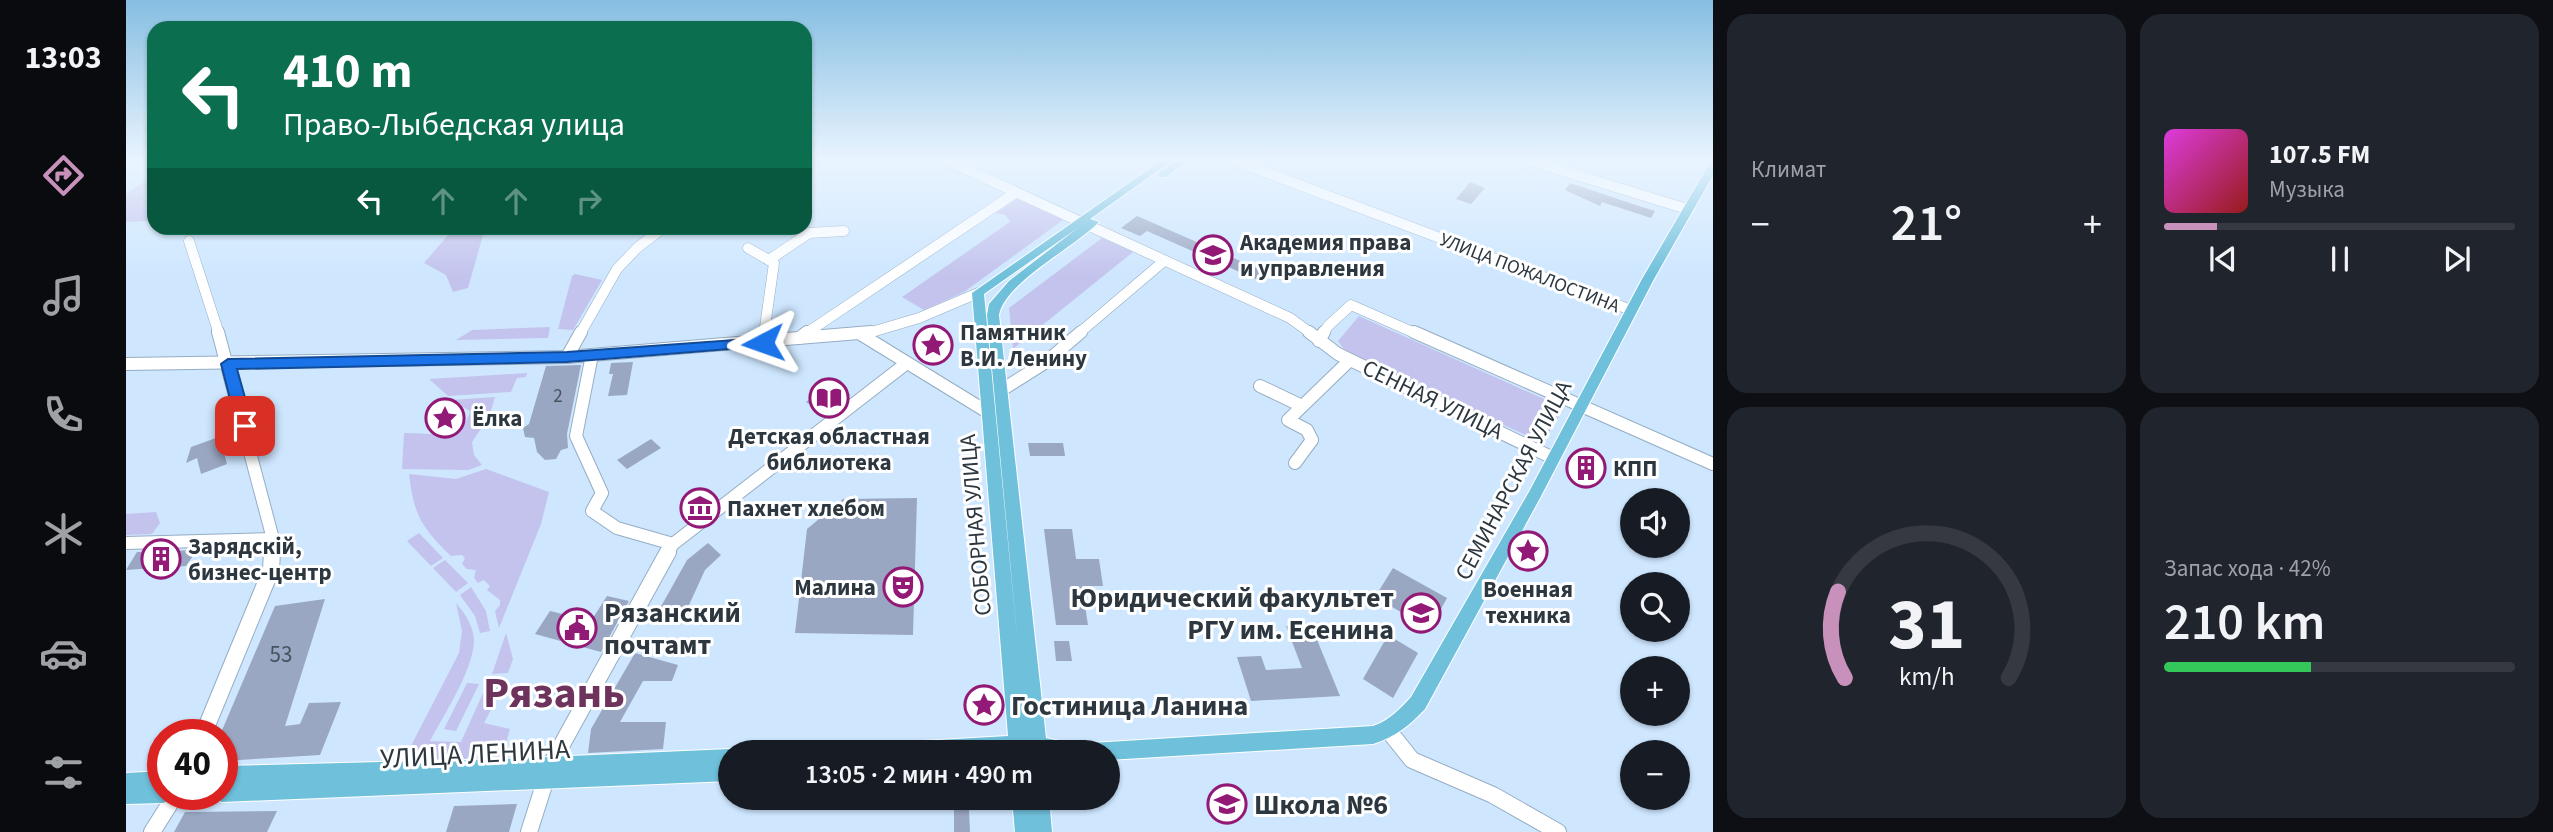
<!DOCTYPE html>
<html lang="ru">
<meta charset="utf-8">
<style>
:root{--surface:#171b24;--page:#20242c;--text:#f1f3f6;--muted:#9ea1a6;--line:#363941;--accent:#c791bc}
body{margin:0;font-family:"Source Sans 3",sans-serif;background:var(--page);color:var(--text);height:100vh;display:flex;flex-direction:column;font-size:26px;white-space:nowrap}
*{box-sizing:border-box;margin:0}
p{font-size:23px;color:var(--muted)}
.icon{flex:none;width:38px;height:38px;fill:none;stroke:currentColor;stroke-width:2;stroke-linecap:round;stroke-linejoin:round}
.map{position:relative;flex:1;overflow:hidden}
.side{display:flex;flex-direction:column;gap:14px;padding:14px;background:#0d0f14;width:840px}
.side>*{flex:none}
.guide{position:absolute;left:21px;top:21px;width:665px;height:214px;border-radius:21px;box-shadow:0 2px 5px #0004;background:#0b6e4f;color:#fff;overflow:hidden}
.buttons{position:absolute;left:1494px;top:488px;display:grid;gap:14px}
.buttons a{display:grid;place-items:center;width:70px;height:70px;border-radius:50%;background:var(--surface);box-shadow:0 2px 5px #0004;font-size:35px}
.speed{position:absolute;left:21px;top:719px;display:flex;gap:14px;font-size:35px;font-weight:700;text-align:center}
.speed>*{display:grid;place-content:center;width:91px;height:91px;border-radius:50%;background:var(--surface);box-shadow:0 2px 5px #0004;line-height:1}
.speed .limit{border:10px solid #d22;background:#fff;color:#111}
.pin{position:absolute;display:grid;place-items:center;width:60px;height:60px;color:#fff;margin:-30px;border-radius:14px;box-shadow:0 4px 10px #0006}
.me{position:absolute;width:77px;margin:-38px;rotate:266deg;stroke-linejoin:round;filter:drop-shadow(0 0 5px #0008)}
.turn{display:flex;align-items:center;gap:24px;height:147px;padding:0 21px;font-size:32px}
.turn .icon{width:91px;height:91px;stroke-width:2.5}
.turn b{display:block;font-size:49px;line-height:60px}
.lanes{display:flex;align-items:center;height:66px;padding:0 21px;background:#0003;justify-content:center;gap:35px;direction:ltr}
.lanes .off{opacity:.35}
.big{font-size:52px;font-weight:600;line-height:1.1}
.side .card{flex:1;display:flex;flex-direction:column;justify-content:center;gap:10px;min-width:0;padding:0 24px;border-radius:21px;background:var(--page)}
.side .dial{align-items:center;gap:0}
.dial svg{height:182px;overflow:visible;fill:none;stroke:var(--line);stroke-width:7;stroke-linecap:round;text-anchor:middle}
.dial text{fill:var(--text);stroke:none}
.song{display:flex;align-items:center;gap:21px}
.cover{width:84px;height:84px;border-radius:10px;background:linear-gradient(135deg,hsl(300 70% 55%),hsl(0 70% 35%))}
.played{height:7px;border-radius:4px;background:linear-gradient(90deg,var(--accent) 15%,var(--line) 15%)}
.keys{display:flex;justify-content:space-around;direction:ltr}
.heat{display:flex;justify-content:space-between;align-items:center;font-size:38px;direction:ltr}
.charge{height:10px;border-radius:5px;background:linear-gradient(90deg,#34c759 42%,var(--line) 0)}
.side .tiles{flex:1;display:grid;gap:14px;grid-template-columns:repeat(2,1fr)}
.trip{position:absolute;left:592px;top:740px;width:402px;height:70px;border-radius:35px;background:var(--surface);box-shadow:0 2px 5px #0004;font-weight:600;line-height:70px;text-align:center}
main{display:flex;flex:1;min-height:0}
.dock{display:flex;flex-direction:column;width:126px;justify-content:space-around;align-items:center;background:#090b0e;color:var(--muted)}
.dock .icon{width:49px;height:49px}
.dock .on{color:var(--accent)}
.dock b{font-size:32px;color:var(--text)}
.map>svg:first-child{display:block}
.green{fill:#c3c3ed}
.building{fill:#9aa7c2}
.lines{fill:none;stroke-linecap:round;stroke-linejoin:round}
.minor-far2-casing{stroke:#95adc3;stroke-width:11}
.minor-far1-casing{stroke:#95adc3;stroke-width:14}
.minor-casing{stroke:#95adc3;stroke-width:18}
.major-casing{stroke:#fff;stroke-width:2}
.minor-far2{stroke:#fff;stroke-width:10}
.minor-far1{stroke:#fff;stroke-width:12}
.minor{stroke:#fff;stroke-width:16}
.major{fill:#6fc0db;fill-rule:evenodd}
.route{fill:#1a73e8;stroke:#114b97;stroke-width:2}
.labels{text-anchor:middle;stroke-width:6;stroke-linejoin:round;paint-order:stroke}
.far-street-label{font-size:19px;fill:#2d3740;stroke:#fff}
.number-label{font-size:19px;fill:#485360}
.poi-label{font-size:23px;font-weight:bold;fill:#2d3740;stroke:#fff;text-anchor:start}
.street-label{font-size:23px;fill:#2d3740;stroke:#fff}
.near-number-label{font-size:23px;fill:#485360}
.near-poi-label{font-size:28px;font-weight:bold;fill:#2d3740;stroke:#fff;text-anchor:start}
.near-street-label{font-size:28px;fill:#2d3740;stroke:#fff}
.near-town-label{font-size:44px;font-weight:bold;fill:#6e335c;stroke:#fff}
</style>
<main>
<nav class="dock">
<b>13:03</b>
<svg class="icon on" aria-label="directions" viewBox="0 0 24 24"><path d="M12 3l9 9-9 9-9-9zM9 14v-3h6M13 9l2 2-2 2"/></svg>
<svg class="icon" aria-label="music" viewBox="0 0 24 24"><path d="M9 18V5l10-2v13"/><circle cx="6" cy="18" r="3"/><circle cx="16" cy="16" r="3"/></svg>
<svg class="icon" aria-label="phone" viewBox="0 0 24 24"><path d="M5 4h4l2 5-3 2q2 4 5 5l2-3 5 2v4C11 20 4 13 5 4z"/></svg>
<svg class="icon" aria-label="climate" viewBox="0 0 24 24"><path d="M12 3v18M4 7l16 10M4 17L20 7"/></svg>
<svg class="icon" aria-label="car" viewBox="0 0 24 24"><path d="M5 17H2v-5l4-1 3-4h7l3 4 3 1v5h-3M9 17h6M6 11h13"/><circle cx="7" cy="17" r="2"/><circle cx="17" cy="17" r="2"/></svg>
<svg class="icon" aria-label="filters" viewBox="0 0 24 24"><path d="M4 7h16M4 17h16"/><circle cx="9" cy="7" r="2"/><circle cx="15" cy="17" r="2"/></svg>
</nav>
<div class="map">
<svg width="1587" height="832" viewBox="0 0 1587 832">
<rect width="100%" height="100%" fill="#cee7ff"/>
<g class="green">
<path d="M 28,175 L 28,221 L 0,222 L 0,194 Z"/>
<path d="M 891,199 L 937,220 L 838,292 L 798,310 L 776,297 L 881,224 L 884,221 L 879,215 L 870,213 Z"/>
<path d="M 323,234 L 357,235 L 342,288 L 327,292 L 320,275 L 298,263 Z"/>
<path d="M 976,238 L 1007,252 L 887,349 L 883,308 Z"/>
<path d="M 449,274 L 476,280 L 447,330 L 432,329 L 446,276 Z"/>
<path d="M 1233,316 L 1438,408 L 1417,443 L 1220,352 L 1212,341 Z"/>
<path d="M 424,327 L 422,338 L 330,340 L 346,330 Z"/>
<path d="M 401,373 L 400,377 L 391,378 L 385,392 L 322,396 L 303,379 Z"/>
<path d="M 369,397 L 363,417 L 346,442 L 348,455 L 356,465 L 342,470 L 276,469 L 278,433 C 302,432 337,443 344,411 L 325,400 Z"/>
<path d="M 360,469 L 423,492 L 415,524 L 373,628 L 369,611 L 374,605 L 374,600 L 361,590 L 364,586 L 358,580 L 352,583 L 348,578 L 350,570 L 341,569 L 336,564 L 339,558 L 336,555 L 325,556 C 295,527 288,515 283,474 L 330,479 Z"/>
<path d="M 30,512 L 34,523 L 26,534 L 0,535 L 0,514 Z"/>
<path d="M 293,533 L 317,558 L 305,566 L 281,541 Z"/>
<path d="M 319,560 L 342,583 L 330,592 L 307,568 Z"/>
<path d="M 345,587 L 360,611 L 364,631 L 354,633 L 349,616 L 334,595 Z"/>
<path d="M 330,603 C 339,613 348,627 348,641 C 347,671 318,714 304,741 L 335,742 L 362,682 L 380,681 L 358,723 L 384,729 L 374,765 L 274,767 L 333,653 L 336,631 Z"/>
<path d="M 380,633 L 387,659 L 382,673 L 366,674 Z"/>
<path d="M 341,683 L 353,684 L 330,731 L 318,729 Z"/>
</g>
<g class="building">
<path d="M 1344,182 L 1359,188 L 1345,204 L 1330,199 Z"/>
<path d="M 1444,183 L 1513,206 L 1529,211 L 1525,218 L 1476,202 L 1474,206 L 1439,190 Z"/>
<path d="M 1011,216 L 1142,273 L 1134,281 L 1021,231 L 1014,236 L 995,228 Z"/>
<path d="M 507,362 L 501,395 L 482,396 L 487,374 L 483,374 L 485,363 Z"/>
<path d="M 455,365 L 441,434 L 442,448 L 435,450 L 430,459 L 419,460 L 411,452 L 408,438 L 399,437 L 397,428 L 403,424 L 420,366 Z"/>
<path d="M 705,383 L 724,395 L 700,414 L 680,402 Z"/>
<path d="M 101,434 L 103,446 L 97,449 L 101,464 L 75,474 L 71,458 L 60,463 L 65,447 Z"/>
<path d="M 525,439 L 535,448 L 501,469 L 491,460 Z"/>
<path d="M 902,443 L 937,443 L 939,456 L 904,456 Z"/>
<path d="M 791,498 L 787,635 L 669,633 L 681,529 L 717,499 Z"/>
<path d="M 918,529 L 946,529 L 950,559 L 973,559 L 977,586 L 956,586 L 962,625 L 930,625 Z"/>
<path d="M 582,543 L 595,555 L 579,570 L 558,616 L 533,610 L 561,560 Z"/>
<path d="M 71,550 L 60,566 L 0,570 L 11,552 Z"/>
<path d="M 1267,568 L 1321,598 L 1304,629 L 1249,597 Z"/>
<path d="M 481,596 L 503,601 L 475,652 L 409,634 L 424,611 L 465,621 Z"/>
<path d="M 199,599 L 159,726 L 174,724 L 183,703 L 215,702 L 194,755 L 96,761 L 96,735 L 94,735 L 149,606 Z"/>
<path d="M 1185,625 L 1214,696 L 1125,701 L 1111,657 L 1135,656 L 1140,670 L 1176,668 L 1160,626 Z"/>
<path d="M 1262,635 L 1292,653 L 1267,698 L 1237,679 Z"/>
<path d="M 928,641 L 943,641 L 946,661 L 930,661 Z"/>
<path d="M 509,653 L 552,665 L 546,681 L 517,681 L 494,722 L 540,722 L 537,749 L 462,753 L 465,729 Z"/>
<path d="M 828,798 L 871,798 L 872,810 L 843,809 L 844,832 L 828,832 Z"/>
<path d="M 391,804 L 383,832 L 320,832 L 328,806 Z"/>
<path d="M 151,811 L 141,832 L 48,832 L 59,812 Z"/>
</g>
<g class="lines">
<g class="minor-far2-casing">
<g id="minor-far2">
<path d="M 820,160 L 1164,318 L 1186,334"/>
<path d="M 1107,160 L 1505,310"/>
<path d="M 1402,160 L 1561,209"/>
<path d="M 63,241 L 93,334"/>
<path d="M 622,248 L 648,263 L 638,334"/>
<path d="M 643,260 L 683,233 L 718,231"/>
<path d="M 454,334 L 491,269 L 511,248 L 537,228"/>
<path d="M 679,334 L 889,193"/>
<path d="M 739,334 L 793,318 L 852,293"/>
<path d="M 952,334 L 1038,261"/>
<path d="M 1197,334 L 1202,326 L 1225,305 L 1291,334"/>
</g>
</g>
<g class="minor-far1-casing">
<g id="minor-far1">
<path d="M 92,332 L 147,539 L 146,554"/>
<path d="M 1183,332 L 1212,354 L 1427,458"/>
<path d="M 1288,332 L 1587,464"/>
<path d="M 736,335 L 863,413"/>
<path d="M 673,338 L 681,332"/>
<path d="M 1193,341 L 1198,332"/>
<path d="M 637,343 L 638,332"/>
<path d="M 466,355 L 450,436 L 476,493 L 466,511 L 491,528 L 547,544"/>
<path d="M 441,357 L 455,332"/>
<path d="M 0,364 L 441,357 L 745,332"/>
<path d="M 1134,386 L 1176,406"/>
<path d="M 874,391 L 920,362 L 955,332"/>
<path d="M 1169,463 L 1186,440 L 1181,430 L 1162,420 L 1224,360"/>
<path d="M 0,543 L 147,539"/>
<path d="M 541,554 L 547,544 L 777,366"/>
</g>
</g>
<g class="minor-casing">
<g id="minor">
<path d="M 1262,730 L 1286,760 L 1367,795 L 1432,832"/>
<path d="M 77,735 L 145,570 L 146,552"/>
<path d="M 26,832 L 50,794"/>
<path d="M 403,832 L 424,766 L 542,552"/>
</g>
</g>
<g class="major-casing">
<g id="major">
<path d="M 1036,160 L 1047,160 L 964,219 L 973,222 C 949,247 879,282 873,315 L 920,738 L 952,745 L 954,752 L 752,752 L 754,745 L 761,743 L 882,736 L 846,293 ZM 953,227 L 883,281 L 863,304 L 861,315 L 892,646 L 858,294 Z"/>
<path d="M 1051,160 L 1062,160 L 1040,177 L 1032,177 L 1032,173 Z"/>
<path d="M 1587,163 L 1587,175 L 1528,279 L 1414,498 L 1299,709 C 1283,726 1269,737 1247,744 L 982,760 L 982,752 L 956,752 L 958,745 L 965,743 L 1247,726 C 1264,720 1274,709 1285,697 L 1404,490 L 1516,279 L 1582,166 Z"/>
<path d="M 604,749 L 611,752 L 604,752 L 604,781 L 96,802 L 89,799 L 87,794 L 96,794 L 96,766 L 376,759 Z"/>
<path d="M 37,771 L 37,794 L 46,794 L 44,800 L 37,803 L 0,804 L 0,773 Z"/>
<path d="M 886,798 L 923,798 L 926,832 L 889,832 Z"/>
</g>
</g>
<use href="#minor-far2" class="minor-far2"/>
<use href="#minor-far1" class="minor-far1"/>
<use href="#minor" class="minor"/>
<use href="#major" class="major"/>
</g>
<linearGradient id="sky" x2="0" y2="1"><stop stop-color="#86bee1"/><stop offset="0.58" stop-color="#e9f4ff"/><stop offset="1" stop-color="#e9f4ff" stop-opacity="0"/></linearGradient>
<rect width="1587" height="276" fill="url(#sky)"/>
<path class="route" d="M 637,338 L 644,343 L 642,346 L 441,362 L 111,369 L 127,426 L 119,432 L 111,426 L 95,364 L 102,359 L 441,352 Z"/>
<defs>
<g id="university-ring" transform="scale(2.0125)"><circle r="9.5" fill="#fff" stroke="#931976" stroke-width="1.5"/><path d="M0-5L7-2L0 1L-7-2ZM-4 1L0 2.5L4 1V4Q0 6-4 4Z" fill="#931976"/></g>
<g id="sight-ring" transform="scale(2.0125)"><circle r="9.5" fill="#fff" stroke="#931976" stroke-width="1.5"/><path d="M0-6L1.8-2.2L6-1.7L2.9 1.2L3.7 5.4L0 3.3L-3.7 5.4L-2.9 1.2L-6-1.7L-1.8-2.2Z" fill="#931976"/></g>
<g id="library-ring" transform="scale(2.0125)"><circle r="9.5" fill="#fff" stroke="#931976" stroke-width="1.5"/><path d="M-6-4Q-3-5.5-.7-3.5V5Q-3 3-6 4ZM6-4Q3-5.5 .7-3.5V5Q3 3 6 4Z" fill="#931976"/></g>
<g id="building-ring" transform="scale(2.0125)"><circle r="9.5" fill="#fff" stroke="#931976" stroke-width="1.5"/><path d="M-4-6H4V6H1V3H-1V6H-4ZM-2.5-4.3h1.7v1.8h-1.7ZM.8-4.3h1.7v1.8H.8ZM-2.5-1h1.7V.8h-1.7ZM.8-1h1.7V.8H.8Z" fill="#931976"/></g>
<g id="museum-ring" transform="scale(2.0125)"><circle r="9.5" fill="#fff" stroke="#931976" stroke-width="1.5"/><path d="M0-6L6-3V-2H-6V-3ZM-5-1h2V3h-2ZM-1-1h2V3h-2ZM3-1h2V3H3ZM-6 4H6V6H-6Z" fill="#931976"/></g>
<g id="theatre-ring" transform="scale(2.0125)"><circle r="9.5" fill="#fff" stroke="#931976" stroke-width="1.5"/><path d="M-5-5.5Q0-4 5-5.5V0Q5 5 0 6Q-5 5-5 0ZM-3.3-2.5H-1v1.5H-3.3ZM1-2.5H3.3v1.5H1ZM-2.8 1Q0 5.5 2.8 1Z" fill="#931976"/></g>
<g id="civic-ring" transform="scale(2.0125)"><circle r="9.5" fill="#fff" stroke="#931976" stroke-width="1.5"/><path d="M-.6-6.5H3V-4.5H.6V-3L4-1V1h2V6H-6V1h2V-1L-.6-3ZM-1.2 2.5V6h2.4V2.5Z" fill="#931976"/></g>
<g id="school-ring" transform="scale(2.0125)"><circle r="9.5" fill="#fff" stroke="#931976" stroke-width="1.5"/><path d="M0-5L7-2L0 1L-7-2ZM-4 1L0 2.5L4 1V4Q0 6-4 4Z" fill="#931976"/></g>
</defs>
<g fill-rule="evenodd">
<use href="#university-ring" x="1087" y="255"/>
<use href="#sight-ring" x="807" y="345"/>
<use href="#library-ring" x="703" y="398"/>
<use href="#sight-ring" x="319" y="418"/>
<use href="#building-ring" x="1460" y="468"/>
<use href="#museum-ring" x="574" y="508"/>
<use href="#sight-ring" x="1402" y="551"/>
<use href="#building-ring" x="35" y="559"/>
<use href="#theatre-ring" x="777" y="587"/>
<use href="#university-ring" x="1295" y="613"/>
<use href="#civic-ring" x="451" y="628"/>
<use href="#sight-ring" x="858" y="705"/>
<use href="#school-ring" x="1101" y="804"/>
</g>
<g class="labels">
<g class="far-street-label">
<text transform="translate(1404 272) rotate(21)" y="7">УЛИЦА ПОЖАЛОСТИНА</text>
</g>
<g class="number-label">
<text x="432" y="402">2</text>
</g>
<g class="poi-label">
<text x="1114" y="250">Академия права<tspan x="1114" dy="26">и управления</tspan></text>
<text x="834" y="340">Памятник<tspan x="834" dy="26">В.И. Ленину</tspan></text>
<text x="346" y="426">Ёлка</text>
<text x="703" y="444" text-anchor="middle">Детская областная<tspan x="703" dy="26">библиотека</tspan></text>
<text x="1487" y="476">КПП</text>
<text x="601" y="516">Пахнет хлебом</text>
<text x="62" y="554">Зарядскiй,<tspan x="62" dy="26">бизнес-центр</tspan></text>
<text x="750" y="595" text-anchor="end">Малина</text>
<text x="1402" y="597" text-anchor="middle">Военная<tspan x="1402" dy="26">техника</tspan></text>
</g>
<g class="street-label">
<text transform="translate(1307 399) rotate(26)" y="8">СЕННАЯ УЛИЦА</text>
<text transform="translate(1387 480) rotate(-62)" y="8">СЕМИНАРСКАЯ УЛИЦА</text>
<text transform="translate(849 525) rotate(-95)" y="8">СОБОРНАЯ УЛИЦА</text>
</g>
<g class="near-number-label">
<text x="155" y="662">53</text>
</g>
<g class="near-poi-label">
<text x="1268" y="607" text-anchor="end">Юридический факультет<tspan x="1268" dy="32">РГУ им. Есенина</tspan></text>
<text x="478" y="622">Рязанский<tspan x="478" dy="32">почтамт</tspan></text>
<text x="885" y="715">Гостиница Ланина</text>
<text x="1128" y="814">Школа №6</text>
</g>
<g class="near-street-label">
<text transform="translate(349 753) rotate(-3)" y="10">УЛИЦА ЛЕНИНА</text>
</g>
<g class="near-town-label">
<text x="428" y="707">Рязань</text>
</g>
</g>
</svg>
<div class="buttons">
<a><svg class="icon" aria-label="sound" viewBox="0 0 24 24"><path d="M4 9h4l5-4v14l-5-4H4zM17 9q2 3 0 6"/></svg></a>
<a><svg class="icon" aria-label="search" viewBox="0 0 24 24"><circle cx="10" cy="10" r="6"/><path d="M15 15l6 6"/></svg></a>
<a>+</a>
<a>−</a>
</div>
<div class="speed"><div class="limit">40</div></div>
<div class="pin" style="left:119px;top:426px;background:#d93025"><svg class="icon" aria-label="arrive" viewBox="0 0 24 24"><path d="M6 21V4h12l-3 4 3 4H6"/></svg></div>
<svg class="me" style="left:637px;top:343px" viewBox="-20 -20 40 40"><path d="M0-17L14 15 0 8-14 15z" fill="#1a73e8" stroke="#fff" stroke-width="4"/></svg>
<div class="trip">13:05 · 2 мин · 490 m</div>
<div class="guide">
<div class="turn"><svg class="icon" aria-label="left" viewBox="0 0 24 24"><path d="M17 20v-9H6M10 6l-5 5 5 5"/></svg><div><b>410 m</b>Право-Лыбедская улица</div></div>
<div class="lanes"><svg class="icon" aria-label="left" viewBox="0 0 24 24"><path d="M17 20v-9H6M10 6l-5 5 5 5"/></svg><svg class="icon off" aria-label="ahead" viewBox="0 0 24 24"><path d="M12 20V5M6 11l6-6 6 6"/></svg><svg class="icon off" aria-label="ahead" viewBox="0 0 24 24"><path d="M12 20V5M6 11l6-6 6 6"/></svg><svg class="icon off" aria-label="right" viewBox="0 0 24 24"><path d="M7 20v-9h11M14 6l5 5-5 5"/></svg></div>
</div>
</div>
<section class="side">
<div class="tiles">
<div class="card"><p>Климат</p>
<div class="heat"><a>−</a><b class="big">21°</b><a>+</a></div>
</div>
<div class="card">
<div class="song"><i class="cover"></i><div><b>107.5 FM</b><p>Музыка</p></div></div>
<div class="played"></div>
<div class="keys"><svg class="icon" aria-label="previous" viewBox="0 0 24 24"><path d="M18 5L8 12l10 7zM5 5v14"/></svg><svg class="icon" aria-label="pause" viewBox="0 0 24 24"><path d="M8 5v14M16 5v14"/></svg><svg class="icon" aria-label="next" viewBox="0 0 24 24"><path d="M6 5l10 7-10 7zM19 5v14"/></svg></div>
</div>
<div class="card dial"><svg viewBox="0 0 100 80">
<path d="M14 69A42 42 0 1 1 86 69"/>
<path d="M14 69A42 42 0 0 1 11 31" stroke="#c791bc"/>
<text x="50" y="56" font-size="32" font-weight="700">31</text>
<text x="50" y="72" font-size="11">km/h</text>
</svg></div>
<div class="card"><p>Запас хода · 42%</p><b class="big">210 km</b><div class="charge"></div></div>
</div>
</section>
</main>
